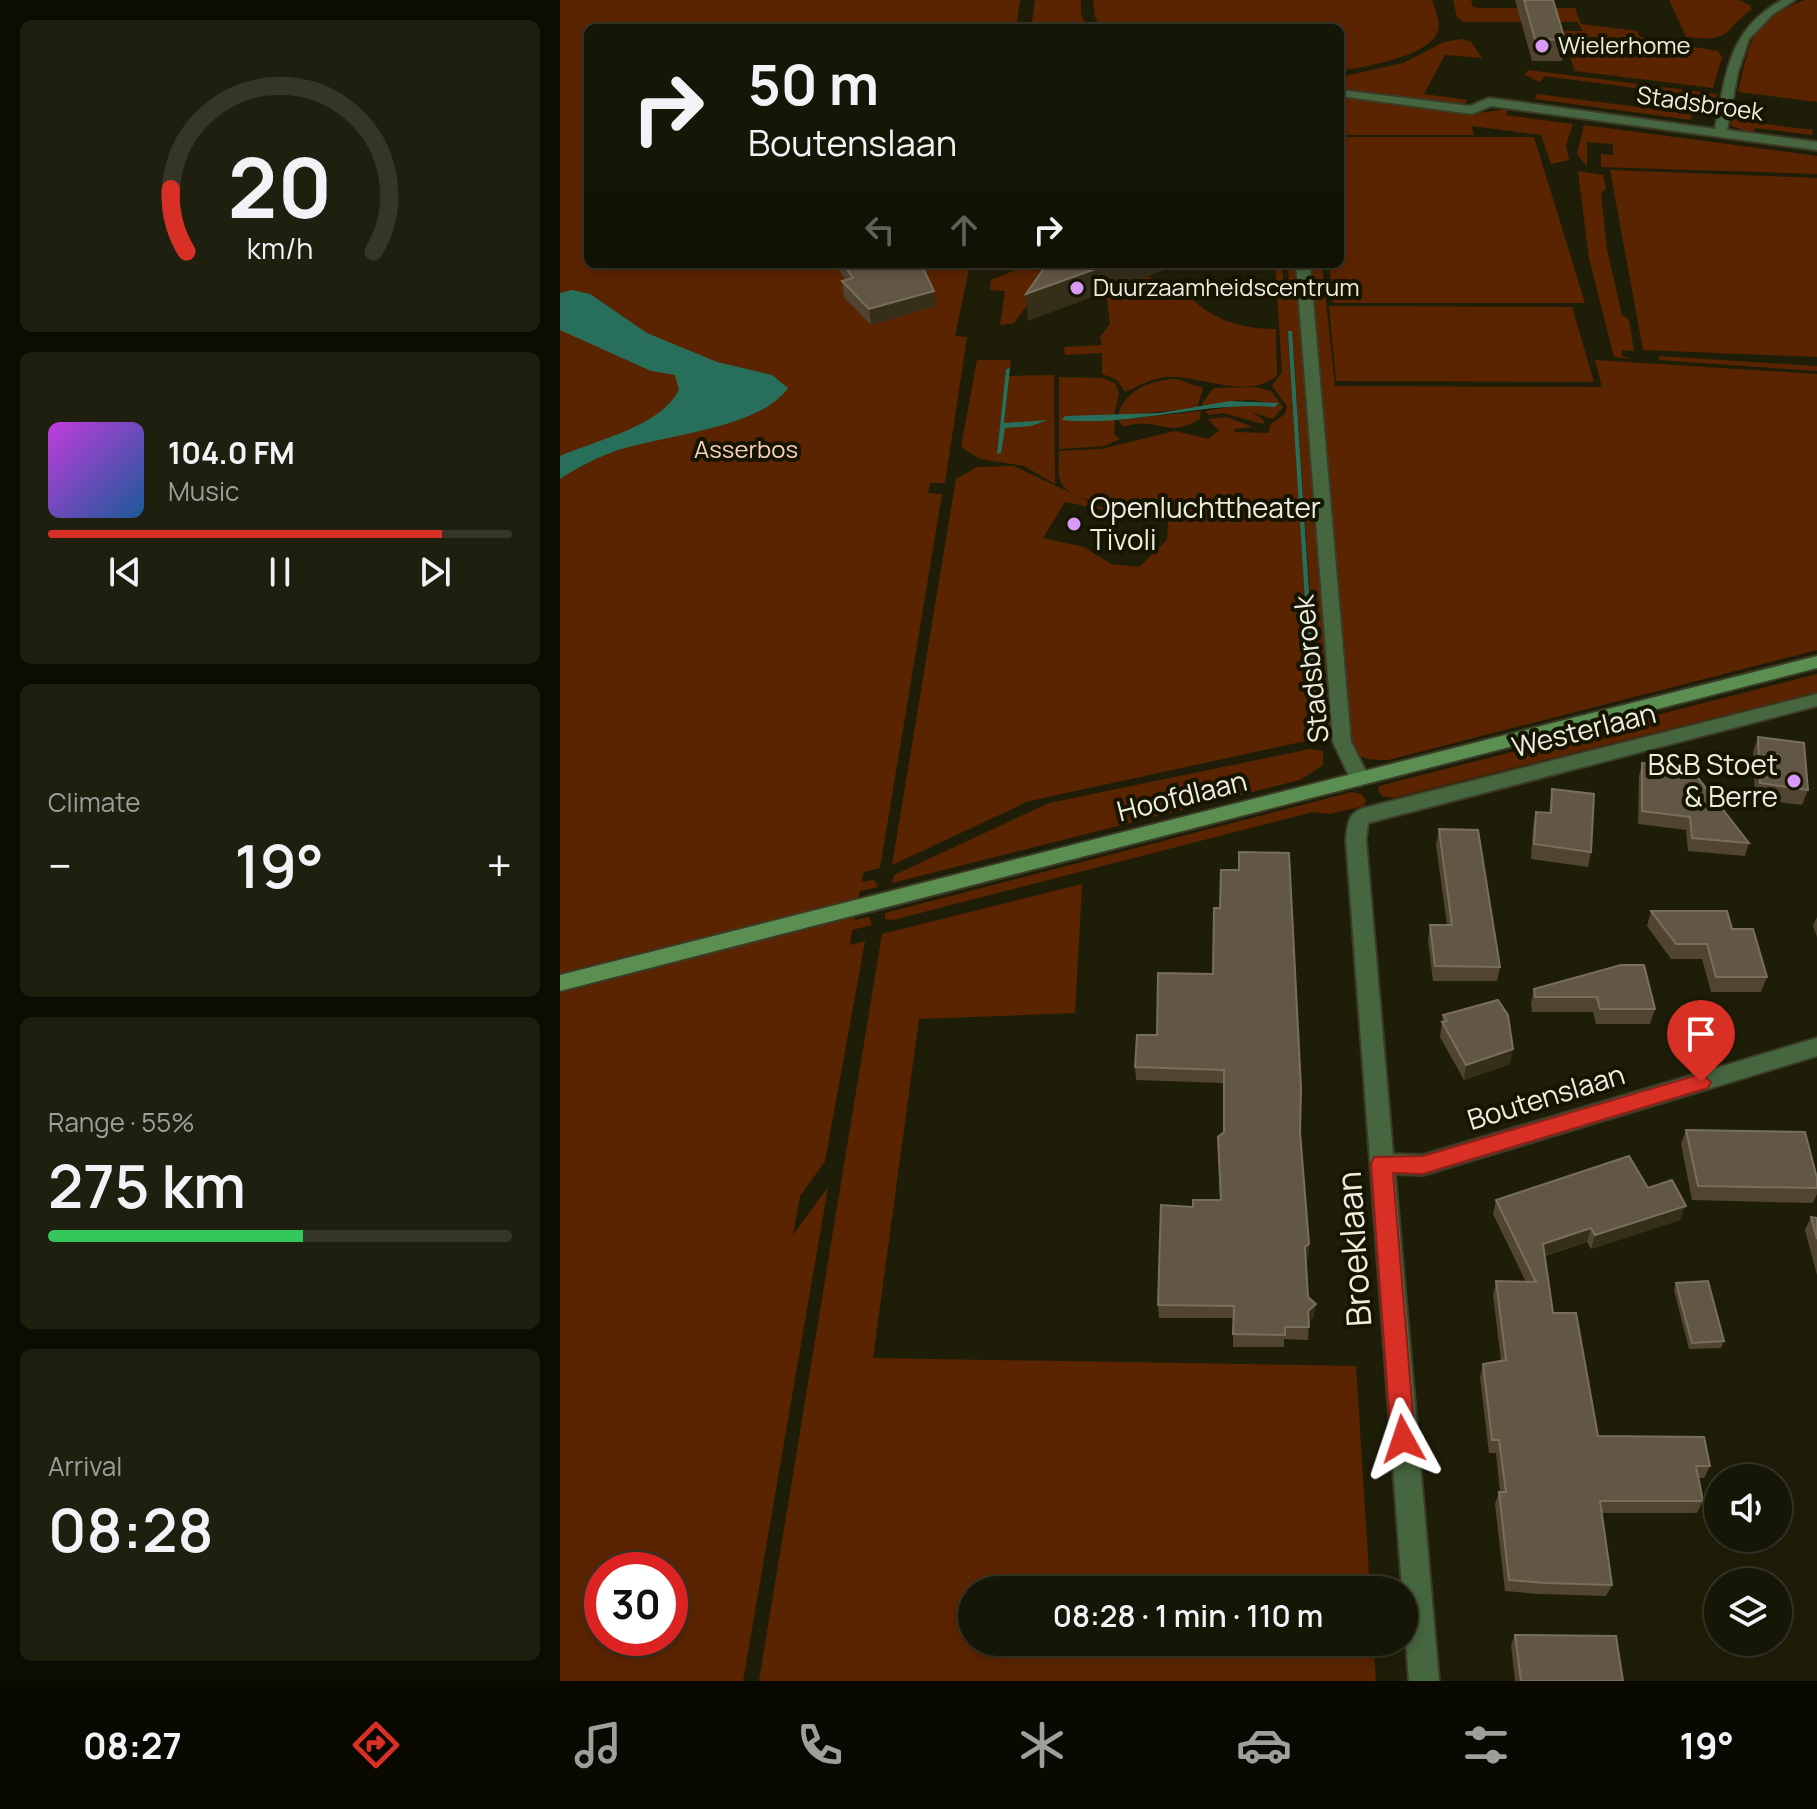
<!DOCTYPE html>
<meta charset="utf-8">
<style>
:root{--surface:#161606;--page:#1f1f10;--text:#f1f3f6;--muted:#9e9f9b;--line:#353528;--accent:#d93025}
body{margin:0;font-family:Manrope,sans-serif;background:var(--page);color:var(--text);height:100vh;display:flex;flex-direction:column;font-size:30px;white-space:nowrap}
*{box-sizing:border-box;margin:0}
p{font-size:26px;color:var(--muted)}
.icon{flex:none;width:44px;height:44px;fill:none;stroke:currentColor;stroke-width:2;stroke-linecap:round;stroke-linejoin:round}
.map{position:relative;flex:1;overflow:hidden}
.sheet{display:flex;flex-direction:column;gap:20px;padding:20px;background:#0c0c03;width:560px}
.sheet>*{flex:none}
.banner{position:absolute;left:24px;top:24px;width:760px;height:244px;border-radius:12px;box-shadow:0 4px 12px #0003,0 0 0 2px var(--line);background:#161606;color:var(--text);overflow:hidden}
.fabs{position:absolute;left:1144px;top:1464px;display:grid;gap:16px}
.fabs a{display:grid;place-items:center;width:88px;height:88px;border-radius:50%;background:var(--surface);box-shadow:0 4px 12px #0003,0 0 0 2px var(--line);font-size:40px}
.speed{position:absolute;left:24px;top:1552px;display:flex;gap:16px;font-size:40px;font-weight:700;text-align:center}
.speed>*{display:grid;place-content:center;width:104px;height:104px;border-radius:50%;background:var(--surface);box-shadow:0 4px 12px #0003,0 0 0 2px var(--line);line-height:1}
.speed .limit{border:12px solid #d22;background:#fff;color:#111}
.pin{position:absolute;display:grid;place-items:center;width:68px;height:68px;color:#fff;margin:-82px -34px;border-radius:50% 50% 50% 0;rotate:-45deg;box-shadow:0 0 8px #0007}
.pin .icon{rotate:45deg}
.me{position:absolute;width:88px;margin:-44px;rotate:355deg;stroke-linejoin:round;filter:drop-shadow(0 0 6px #0008)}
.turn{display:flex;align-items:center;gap:28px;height:168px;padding:0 32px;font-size:36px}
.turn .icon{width:104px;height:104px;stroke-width:2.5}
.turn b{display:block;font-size:56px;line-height:68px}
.lanes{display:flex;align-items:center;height:76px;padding:0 32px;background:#0003;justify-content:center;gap:40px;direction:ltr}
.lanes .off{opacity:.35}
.big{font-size:60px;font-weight:600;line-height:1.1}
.sheet .card{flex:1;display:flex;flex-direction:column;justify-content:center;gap:12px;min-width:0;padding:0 28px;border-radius:12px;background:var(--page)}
.sheet .dial{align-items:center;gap:0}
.dial svg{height:208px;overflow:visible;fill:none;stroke:var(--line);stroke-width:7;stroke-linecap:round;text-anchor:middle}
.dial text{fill:var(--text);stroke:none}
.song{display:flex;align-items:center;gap:24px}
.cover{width:96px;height:96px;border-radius:12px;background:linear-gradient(135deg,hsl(290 70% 55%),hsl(210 70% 35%))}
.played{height:8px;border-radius:4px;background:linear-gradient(90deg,var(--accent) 85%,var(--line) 85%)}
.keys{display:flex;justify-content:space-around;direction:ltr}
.heat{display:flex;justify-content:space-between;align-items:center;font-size:44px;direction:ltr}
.charge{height:12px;border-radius:6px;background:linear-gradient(90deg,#34c759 55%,var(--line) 0)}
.trip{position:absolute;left:398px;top:1576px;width:460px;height:80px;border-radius:40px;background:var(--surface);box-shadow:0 4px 12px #0003,0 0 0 2px var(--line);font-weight:600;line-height:80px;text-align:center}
.menu{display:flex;height:128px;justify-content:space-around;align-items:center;background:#090902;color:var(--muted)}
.menu .icon{width:56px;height:56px}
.menu .selected{color:var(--accent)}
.menu b{font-size:36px;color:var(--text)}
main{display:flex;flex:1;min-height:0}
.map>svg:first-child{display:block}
.green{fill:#5b2400;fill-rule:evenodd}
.water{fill:#286f5b}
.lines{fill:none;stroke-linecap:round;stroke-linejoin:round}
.street-casing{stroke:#3b3b26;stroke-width:4}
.secondary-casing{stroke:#3b3b26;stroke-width:4}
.street{fill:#45663f;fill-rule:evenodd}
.secondary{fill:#5b8f51;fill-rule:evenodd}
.wall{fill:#514531}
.shaded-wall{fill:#352e19}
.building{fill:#625744;stroke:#776f5c;stroke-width:2}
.route{fill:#d93025;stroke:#8d1f18;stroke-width:2}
.poi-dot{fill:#d99af7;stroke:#151502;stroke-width:3}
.labels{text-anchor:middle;stroke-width:8;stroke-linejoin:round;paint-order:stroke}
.far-poi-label{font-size:24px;fill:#edeee0;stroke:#151502;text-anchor:start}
.far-street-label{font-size:24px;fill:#edeee0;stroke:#151502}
.far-park-label{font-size:24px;fill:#f7d0be;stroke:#151502}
.poi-label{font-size:28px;fill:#edeee0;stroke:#151502;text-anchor:start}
.street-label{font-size:28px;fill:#edeee0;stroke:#151502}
.near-street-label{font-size:34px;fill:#edeee0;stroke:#151502}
</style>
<main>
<section class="sheet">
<div class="card dial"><svg viewBox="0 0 100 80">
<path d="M14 69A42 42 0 1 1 86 69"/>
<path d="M14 69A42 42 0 0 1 8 45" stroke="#d93025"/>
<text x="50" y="56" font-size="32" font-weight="700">20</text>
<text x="50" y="72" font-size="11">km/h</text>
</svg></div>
<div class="card">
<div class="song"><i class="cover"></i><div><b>104.0 FM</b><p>Music</p></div></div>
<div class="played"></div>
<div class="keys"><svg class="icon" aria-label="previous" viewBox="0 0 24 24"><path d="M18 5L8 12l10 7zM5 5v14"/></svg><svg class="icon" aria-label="pause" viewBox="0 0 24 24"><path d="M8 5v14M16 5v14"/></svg><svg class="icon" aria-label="next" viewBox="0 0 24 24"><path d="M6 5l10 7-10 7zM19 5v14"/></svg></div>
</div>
<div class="card"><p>Climate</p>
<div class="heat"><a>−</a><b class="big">19°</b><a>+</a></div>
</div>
<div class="card"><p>Range · 55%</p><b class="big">275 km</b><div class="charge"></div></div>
<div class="card"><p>Arrival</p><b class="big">08:28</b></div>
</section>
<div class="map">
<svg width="1257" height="1681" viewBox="0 0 1257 1681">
<rect width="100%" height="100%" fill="#1e1e08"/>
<g class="green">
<path d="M 0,0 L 460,0 L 456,28 L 28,28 L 28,264 L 410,264 L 395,336 L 407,337 L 385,483 L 370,483 L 368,493 L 382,494 L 320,868 L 304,872 L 301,882 L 314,880 L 318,887 L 300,891 L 294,920 L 309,917 L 312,925 L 292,930 L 290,945 L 305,941 L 265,1161 L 240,1196 L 233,1235 L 268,1187 L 183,1681 L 0,1681 ZM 42,1570 L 110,1570 L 110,1638 L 42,1638 Z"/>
<path d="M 475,0 L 521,0 L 521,15 L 529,28 L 471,28 Z"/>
<path d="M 533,0 L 872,0 C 875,9 881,22 878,31 C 869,57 803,67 780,71 L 780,28 L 542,28 L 535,17 Z"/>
<path d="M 893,0 L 911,0 L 913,7 L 919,8 L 1015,8 L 1021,24 L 1077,31 L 1080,37 L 1090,39 L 1089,45 L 1119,49 L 1122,45 L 1158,51 L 1162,57 L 1153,88 L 1015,71 L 1003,36 L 1004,31 L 1023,31 L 1017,22 L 904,22 L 897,17 Z"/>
<path d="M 1109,0 L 1179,0 L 1191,6 L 1191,10 C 1160,34 1171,42 1126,37 Z"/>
<path d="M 1245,0 L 1257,0 L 1257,102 L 1178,92 C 1190,40 1191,20 1245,0 Z"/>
<path d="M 902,39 L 911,42 L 922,58 L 885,55 L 864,94 L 907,100 L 905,104 L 780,90 L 780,77 L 843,63 L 884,42 Z"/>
<path d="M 968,70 L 1158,94 L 1153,101 L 1138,102 L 1136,96 L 984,76 L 980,82 L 965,75 Z"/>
<path d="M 977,94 L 1132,114 L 1131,120 L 975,99 Z"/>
<path d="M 780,96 L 919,113 L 948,109 L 946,115 L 1013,124 L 1006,145 L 1009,160 L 991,164 L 981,135 L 911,126 L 914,135 L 780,135 Z"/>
<path d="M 1189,116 L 1197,118 L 1197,123 L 1253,130 L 1252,135 L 1195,128 L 1192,134 L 1170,125 L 1173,118 Z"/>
<path d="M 1024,125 L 1257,156 L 1257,174 L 1041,167 L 1041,154 L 1053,155 L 1053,144 L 1027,142 L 1027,166 L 1017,154 Z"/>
<path d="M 780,137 L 974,137 L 1025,303 L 773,303 L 769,264 L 780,264 Z"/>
<path d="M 1050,170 L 1257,178 L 1257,357 L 1083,350 Z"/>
<path d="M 1018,171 L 1043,175 L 1046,189 L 1041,193 L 1047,250 L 1062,315 L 1069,320 L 1074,351 L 1061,350 L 1062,356 L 1072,359 L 1054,357 L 1029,258 Z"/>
<path d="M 715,264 L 722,264 L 724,286 L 729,287 L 728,264 L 737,264 L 772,731 L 755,739 L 469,801 L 332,865 L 396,479 L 417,467 L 454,466 L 543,508 L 546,510 L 505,502 L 483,538 L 524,547 L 551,564 L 579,567 L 607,540 L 609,512 C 583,505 515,508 501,483 C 497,474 499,461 499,451 L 541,449 L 615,431 L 648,439 L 659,431 L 648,419 L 667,417 L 693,427 L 674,429 L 675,432 L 709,433 L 710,425 L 725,414 L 727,406 L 712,386 L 722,372 ZM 728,331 L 732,331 L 759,728 Z"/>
<path d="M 750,264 L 762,264 L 775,386 L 1042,387 L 1035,360 L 1257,374 L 1257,650 L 828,760 C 812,760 798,761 791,744 Z"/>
<path d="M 458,269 L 492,272 L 454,323 L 440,325 L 445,291 L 430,290 L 431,280 Z"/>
<path d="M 589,276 L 608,298 L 625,292 C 650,319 679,329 716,329 L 717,376 C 687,401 639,374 606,377 C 591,378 579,386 565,392 L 557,380 L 542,374 L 542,353 L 505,355 L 504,347 L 542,345 L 540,337 L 550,324 L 546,291 Z"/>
<path d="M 769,306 L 1012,307 L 1034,382 L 776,381 Z"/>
<path d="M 1099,356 L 1257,366 L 1257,371 L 1099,360 Z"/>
<path d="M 417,360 L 451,360 L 450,368 L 446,369 L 437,454 L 445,428 L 485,422 L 444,423 L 449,376 L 494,375 L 495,484 L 464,466 L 420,459 L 401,447 Z"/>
<path d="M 499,377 L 543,378 L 555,383 L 559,394 L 554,416 L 503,420 L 555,420 L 554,434 L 560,439 L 544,446 L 499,449 Z"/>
<path d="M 616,379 L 643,388 L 637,408 L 558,416 C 564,390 591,380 616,379 Z"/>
<path d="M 695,387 L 711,391 L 723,407 L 713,419 L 692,412 L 705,421 L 703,424 L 663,413 L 649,415 L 645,411 L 681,405 L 715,407 C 694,394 666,402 643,406 L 642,403 L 654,388 Z"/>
<path d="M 641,411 L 640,419 C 603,440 599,415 563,427 L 558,420 Z"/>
<path d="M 1257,674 L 1257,692 L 833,798 L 822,796 L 818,790 L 819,786 Z"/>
<path d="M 750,749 L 763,751 L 763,765 L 740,780 L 332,883 L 334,875 L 489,803 Z"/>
<path d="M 792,792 L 802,794 L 806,801 L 803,806 L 770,814 L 753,812 L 333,920 L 325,919 L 325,913 Z"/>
<path d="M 522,884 L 515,1013 L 359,1019 L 313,1358 L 796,1366 L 810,1590 L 412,1590 L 412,1642 L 813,1642 L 816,1681 L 199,1681 L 322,934 Z"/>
</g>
<g class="water">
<path d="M 12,290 L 30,294 L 87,333 L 157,362 L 212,375 L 228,388 C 199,430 98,435 50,453 C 32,460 15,469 0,479 L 0,456 C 36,440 100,427 119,390 L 115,375 L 91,371 L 0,330 L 0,293 Z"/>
<path d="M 728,331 L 732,331 L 758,729 L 753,728 Z"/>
<path d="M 450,368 L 444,423 L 488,420 L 471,426 L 445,428 L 441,453 L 437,454 L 446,369 Z"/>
<path d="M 670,401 L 719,403 L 715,407 C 644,401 574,427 502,420 L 505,416 L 600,413 Z"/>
</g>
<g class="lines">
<g class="street-casing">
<g id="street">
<path d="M 1222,0 L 1235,0 L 1213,14 L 1189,39 L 1178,72 L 1167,130 L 1257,142 L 1257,150 L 931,106 L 912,114 L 780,96 L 780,90 L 910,106 L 929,98 L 1155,129 C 1167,73 1167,31 1222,0 Z"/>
<path d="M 736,264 L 750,264 L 791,742 L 810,779 L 800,786 L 793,784 L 773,742 Z"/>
<path d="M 1257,694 L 1257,706 L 808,823 L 806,840 L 833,1154 L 863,1155 L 1257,1038 L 1257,1056 L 863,1175 L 835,1174 L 879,1681 L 849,1681 L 786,840 C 788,825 787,813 804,808 Z"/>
</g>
</g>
<g class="secondary-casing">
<path id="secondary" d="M 1257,656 L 1257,668 L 0,991 L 0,975 Z"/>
</g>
<use href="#street" class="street"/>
<use href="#secondary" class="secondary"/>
</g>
<g class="wall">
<path d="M 955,0 L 993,0 L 1005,40 L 1002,61 L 972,61 Z"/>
<path d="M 279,264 L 361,264 L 376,306 L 311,325 L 284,297 L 282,281 L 286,280 L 280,272 Z"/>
<path d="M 1198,737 L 1248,790 L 1242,805 L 1195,799 L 1193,752 Z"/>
<path d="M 1082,763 L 1189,843 L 1185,856 L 1128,851 L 1126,830 L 1078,824 L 1079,776 Z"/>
<path d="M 992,789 L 1031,852 L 1028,867 L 971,859 L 973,827 L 976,812 L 989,813 Z"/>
<path d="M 879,829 L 940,967 L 937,981 L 873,981 L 868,940 L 870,925 L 887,925 L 876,845 Z"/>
<path d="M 660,908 L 740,1132 L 749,1244 L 748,1257 L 746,1258 L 748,1297 L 754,1316 L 749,1322 L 748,1340 L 724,1339 L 724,1347 L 673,1347 L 673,1318 L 599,1318 L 598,1305 L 633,1207 L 660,1200 L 658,1137 L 663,1133 L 663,1083 L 576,1080 L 575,1067 L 597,1035 L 653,974 Z"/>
<path d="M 1091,911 L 1172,929 L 1207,977 L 1201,992 L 1151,992 L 1142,959 L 1111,959 L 1087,926 Z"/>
<path d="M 1257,917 L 1257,937 L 1253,926 Z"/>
<path d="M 1061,965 L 1095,1009 L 1090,1024 L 1036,1024 L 1033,1012 L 972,1012 L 971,1004 L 974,989 Z"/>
<path d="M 883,1015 L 950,1064 L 904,1080 L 880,1037 Z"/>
<path d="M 1126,1130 L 1257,1178 L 1257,1194 L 1253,1203 L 1132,1200 L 1121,1144 Z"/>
<path d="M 1088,1188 L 1120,1220 L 1031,1249 L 1027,1242 L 985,1256 L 993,1313 L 1038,1436 L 1150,1466 L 1144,1478 L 1138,1478 L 1143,1501 L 1137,1513 L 1041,1513 L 1052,1585 L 1046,1596 L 980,1594 L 945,1591 L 935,1504 L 939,1492 L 940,1492 L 936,1453 L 929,1453 L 920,1377 L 923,1364 L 941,1361 L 933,1295 L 936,1281 L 966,1282 L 933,1214 L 936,1200 Z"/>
<path d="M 1251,1217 L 1257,1218 L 1257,1275 L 1245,1230 Z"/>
<path d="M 1116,1283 L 1164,1341 L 1161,1348 L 1129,1349 L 1114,1290 Z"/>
<path d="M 955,1635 L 1063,1681 L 955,1681 L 951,1645 Z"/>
</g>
<g class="shaded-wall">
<path d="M 549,264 L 605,264 L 605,270 L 468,321 L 466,294 Z"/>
<path d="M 374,291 L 376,306 L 311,325 L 309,309 Z"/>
<path d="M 953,1049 L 950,1064 L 904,1080 L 906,1065 Z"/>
<path d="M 1126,1206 L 1120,1220 L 1031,1249 L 1035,1235 Z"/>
<path d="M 1031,1228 L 1027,1242 L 979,1257 L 983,1244 Z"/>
<path d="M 749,1244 L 748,1257 L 744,1260 L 745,1247 Z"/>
<path d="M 756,1304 L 754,1316 L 747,1324 L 748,1311 Z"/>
</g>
<g class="building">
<path d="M 964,0 L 993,0 L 1005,40 L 975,39 Z"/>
<path d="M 283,264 L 361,264 L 374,291 L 309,309 L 282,281 L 293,278 Z"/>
<path d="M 487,264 L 549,264 L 466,294 Z"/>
<path d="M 1198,737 L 1244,743 L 1248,790 L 1200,783 Z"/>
<path d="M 1082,763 L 1131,769 L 1189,843 L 1132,838 L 1130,817 L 1082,811 Z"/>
<path d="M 992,789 L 1034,794 L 1031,852 L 974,844 L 976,812 L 991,813 Z"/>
<path d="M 879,829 L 918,830 L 940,967 L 875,966 L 870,925 L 892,925 Z"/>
<path d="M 679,852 L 729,853 L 741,1088 L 740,1132 L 749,1244 L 745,1247 L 748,1297 L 756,1304 L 748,1311 L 749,1327 L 725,1327 L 725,1335 L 673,1334 L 674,1306 L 598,1305 L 601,1205 L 633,1207 L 633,1200 L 661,1200 L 658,1137 L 664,1132 L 664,1070 L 575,1067 L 577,1035 L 597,1035 L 598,973 L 653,974 L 654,908 L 660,908 L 661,870 L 679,870 Z"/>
<path d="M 1091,911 L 1167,911 L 1172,929 L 1193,929 L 1207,977 L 1156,977 L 1147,944 L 1116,944 Z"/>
<path d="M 1061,965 L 1084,965 L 1095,1009 L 1040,1009 L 1037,997 L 975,997 L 974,989 Z"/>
<path d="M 938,1000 L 948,1015 L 953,1049 L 906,1065 L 882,1022 L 887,1021 L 883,1015 Z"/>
<path d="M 1126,1130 L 1245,1132 L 1257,1178 L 1257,1188 L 1138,1186 Z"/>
<path d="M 1069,1156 L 1088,1188 L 1112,1180 L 1126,1206 L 1035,1235 L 1031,1228 L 983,1244 L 993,1313 L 1016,1313 L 1038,1436 L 1144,1437 L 1150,1466 L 1136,1466 L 1143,1501 L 1040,1501 L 1052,1585 L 985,1583 L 949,1580 L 939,1492 L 946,1492 L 939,1440 L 932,1440 L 923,1364 L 946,1360 L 936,1281 L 976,1282 L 936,1200 Z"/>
<path d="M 1251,1217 L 1257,1218 L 1257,1239 Z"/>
<path d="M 1148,1281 L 1164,1341 L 1132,1343 L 1116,1283 Z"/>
<path d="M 955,1635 L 1056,1636 L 1063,1681 L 961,1681 Z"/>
</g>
<path class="route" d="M 1141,1074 L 1151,1082 L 1148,1088 L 863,1174 L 833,1173 L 855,1439 L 851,1447 L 843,1450 L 834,1447 L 831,1439 L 811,1164 L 814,1157 L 863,1156 Z"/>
<g class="poi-dot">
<circle cx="982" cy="46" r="8"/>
<circle cx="517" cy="288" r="8"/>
<circle cx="514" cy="524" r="8"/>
<circle cx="1234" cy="781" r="8"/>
</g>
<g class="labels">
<g class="far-poi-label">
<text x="998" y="54">Wielerhome</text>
<text x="533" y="296">Duurzaamheidscentrum</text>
</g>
<g class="far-street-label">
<text transform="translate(1140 104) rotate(8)" y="8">Stadsbroek</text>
</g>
<g class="far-park-label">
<text x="186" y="458">Asserbos</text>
</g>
<g class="poi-label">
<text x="530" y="518">Openluchttheater<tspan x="530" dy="32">Tivoli</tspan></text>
<text x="1218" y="775" text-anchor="end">B&amp;B Stoet<tspan x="1218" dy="32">&amp; Berre</tspan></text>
</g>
<g class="street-label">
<text transform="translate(751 669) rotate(-96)" y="10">Stadsbroek</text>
<text transform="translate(1024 730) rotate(-14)" y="10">Westerlaan</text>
<text transform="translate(622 796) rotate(-14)" y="10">Hoofdlaan</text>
<text transform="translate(986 1097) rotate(-17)" y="10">Boutenslaan</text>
</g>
<g class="near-street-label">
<text transform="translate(794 1249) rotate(-94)" y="12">Broeklaan</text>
</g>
</g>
</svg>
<div class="fabs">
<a><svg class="icon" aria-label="sound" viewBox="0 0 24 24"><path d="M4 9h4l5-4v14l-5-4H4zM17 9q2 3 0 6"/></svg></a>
<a><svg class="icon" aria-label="layers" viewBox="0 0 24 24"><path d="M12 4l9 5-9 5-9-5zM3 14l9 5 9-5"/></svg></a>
</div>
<div class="speed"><div class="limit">30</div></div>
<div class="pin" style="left:1141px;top:1082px;background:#d93025"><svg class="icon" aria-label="arrive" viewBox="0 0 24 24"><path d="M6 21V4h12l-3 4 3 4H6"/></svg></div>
<svg class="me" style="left:843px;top:1439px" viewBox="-20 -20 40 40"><path d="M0-17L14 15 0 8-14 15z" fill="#d93025" stroke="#fff" stroke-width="4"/></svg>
<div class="trip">08:28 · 1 min · 110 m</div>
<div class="banner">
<div class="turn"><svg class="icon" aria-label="right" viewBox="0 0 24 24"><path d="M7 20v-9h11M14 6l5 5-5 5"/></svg><div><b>50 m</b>Boutenslaan</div></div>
<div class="lanes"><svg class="icon off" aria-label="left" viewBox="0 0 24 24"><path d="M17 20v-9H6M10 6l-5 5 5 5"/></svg><svg class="icon off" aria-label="ahead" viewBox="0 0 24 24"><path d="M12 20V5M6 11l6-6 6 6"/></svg><svg class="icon" aria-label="right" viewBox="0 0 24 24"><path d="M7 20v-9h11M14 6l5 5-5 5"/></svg></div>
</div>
</div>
</main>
<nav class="menu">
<b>08:27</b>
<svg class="icon selected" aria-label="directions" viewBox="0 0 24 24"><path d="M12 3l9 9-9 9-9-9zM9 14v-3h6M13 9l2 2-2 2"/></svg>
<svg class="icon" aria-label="music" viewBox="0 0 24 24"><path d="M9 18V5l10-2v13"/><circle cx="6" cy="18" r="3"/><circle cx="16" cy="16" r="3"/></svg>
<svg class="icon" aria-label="phone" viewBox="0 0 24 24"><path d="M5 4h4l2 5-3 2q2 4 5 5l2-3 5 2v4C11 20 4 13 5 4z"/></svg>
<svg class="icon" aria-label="climate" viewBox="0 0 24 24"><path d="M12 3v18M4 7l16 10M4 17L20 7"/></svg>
<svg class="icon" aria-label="car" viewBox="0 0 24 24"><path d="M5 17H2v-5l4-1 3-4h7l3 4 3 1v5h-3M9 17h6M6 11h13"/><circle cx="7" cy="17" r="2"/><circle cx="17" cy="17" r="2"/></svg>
<svg class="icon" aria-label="filters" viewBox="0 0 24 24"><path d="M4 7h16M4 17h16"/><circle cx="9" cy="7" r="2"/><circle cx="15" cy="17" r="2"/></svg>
<b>19°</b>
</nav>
